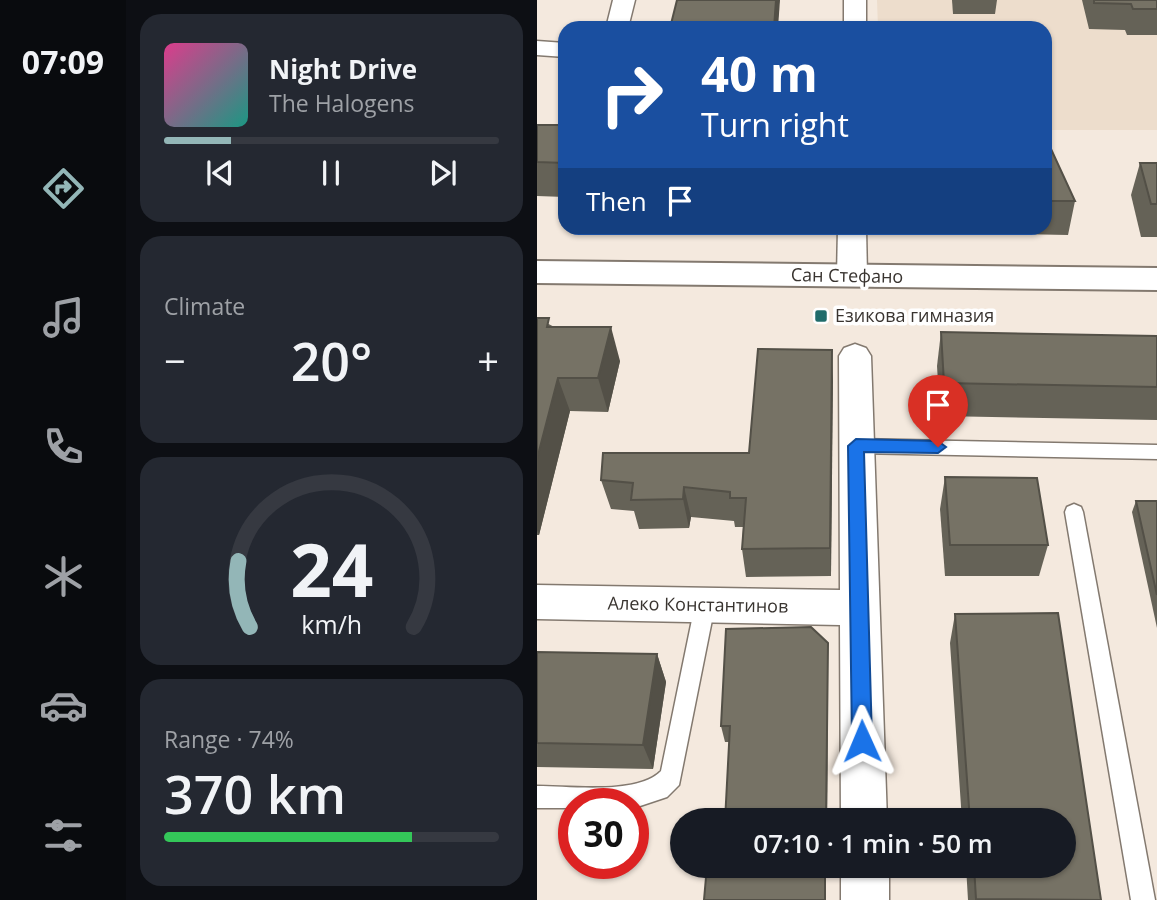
<!DOCTYPE html>
<meta charset="utf-8">
<style>
:root{--surface:#171b24;--page:#242831;--text:#f1f3f6;--muted:#9ea1a6;--line:#363941;--accent:#93b6b7}
body{margin:0;font-family:"Open Sans",sans-serif;background:var(--page);color:var(--text);height:100vh;display:flex;flex-direction:column;font-size:26px;white-space:nowrap}
*{box-sizing:border-box;margin:0}
p{font-size:23px;color:var(--muted)}
.icon{flex:none;width:38px;height:38px;fill:none;stroke:currentColor;stroke-width:2;stroke-linecap:round;stroke-linejoin:round}
.map{position:relative;flex:1;overflow:hidden}
.panel{display:flex;flex-direction:column;gap:14px;padding:14px;background:#0d0f14;width:411px}
.panel>*{flex:none}
.top-card{position:absolute;left:21px;top:21px;width:494px;height:214px;border-radius:21px;box-shadow:0 2px 5px #0004;background:#1a4fa0;color:#fff;overflow:hidden}
.speed{position:absolute;left:21px;top:788px;display:flex;gap:14px;font-size:35px;font-weight:700;text-align:center}
.speed>*{display:grid;place-content:center;width:91px;height:91px;border-radius:50%;background:var(--surface);box-shadow:0 2px 5px #0004;line-height:1}
.speed .limit{border:10px solid #d22;background:#fff;color:#111}
.pin{position:absolute;display:grid;place-items:center;width:60px;height:60px;color:#fff;margin:-72px -30px;border-radius:50% 50% 50% 0;rotate:-45deg;box-shadow:0 0 7px #0007}
.pin .icon{rotate:45deg}
.me{position:absolute;width:77px;margin:-38px;rotate:359deg;stroke-linejoin:round;filter:drop-shadow(0 0 5px #0008)}
.turn{display:flex;align-items:center;gap:24px;height:147px;padding:0 28px;font-size:32px}
.turn .icon{width:91px;height:91px;stroke-width:2.5}
.turn b{display:block;font-size:49px;line-height:60px}
.then{display:flex;align-items:center;height:66px;padding:0 28px;background:#0003;gap:14px;font-size:26px}
.big{font-size:52px;font-weight:600;line-height:1.1}
.panel .card{flex:1;display:flex;flex-direction:column;justify-content:center;gap:10px;min-width:0;padding:0 24px;border-radius:21px;background:var(--page)}
.panel .dial{align-items:center;gap:0}
.dial svg{height:182px;overflow:visible;fill:none;stroke:var(--line);stroke-width:7;stroke-linecap:round;text-anchor:middle}
.dial text{fill:var(--text);stroke:none}
.song{display:flex;align-items:center;gap:21px}
.cover{width:84px;height:84px;border-radius:10px;background:linear-gradient(135deg,hsl(330 70% 55%),hsl(170 70% 35%))}
.played{height:7px;border-radius:4px;background:linear-gradient(90deg,var(--accent) 20%,var(--line) 20%)}
.keys{display:flex;justify-content:space-around;direction:ltr}
.heat{display:flex;justify-content:space-between;align-items:center;font-size:38px;direction:ltr}
.charge{height:10px;border-radius:5px;background:linear-gradient(90deg,#34c759 74%,var(--line) 0)}
.trip{position:absolute;left:133px;top:808px;width:406px;height:70px;border-radius:35px;background:var(--surface);box-shadow:0 2px 5px #0004;font-weight:600;line-height:70px;text-align:center}
main{display:flex;flex:1;min-height:0}
.dock{display:flex;flex-direction:column;width:126px;justify-content:space-around;align-items:center;background:#090b0e;color:var(--muted)}
.dock .icon{width:49px;height:49px}
.dock .current{color:var(--accent)}
.dock b{font-size:32px;color:var(--text)}
.map>svg:first-child{display:block}
.built{fill:#edddcc}
.lines{fill:none;stroke-linecap:round;stroke-linejoin:round}
.service-casing{stroke:#83796f;stroke-width:3}
.minor-casing{stroke:#83796f;stroke-width:3}
.tertiary-casing{stroke:#83796f;stroke-width:4}
.service{fill:#fff;fill-rule:evenodd}
.minor{fill:#fff;fill-rule:evenodd}
.tertiary{fill:#fff;fill-rule:evenodd}
.wall{fill:#656257}
.shaded-wall{fill:#535047}
.building{fill:#767265;stroke:#535047;stroke-width:2}
.route{fill:#1a73e8;stroke:#114b97;stroke-width:2}
.poi-dot{fill:#206c6b;stroke:#fff;stroke-width:2.5}
.labels{text-anchor:middle;stroke-width:7;stroke-linejoin:round;paint-order:stroke}
.street-label{font-size:18px;fill:#393430;stroke:#fff}
.poi-label{font-size:18px;fill:#393430;stroke:#fff;text-anchor:start}
</style>
<main>
<nav class="dock">
<b>07:09</b>
<svg class="icon current" aria-label="directions" viewBox="0 0 24 24"><path d="M12 3l9 9-9 9-9-9zM9 14v-3h6M13 9l2 2-2 2"/></svg>
<svg class="icon" aria-label="music" viewBox="0 0 24 24"><path d="M9 18V5l10-2v13"/><circle cx="6" cy="18" r="3"/><circle cx="16" cy="16" r="3"/></svg>
<svg class="icon" aria-label="phone" viewBox="0 0 24 24"><path d="M5 4h4l2 5-3 2q2 4 5 5l2-3 5 2v4C11 20 4 13 5 4z"/></svg>
<svg class="icon" aria-label="climate" viewBox="0 0 24 24"><path d="M12 3v18M4 7l16 10M4 17L20 7"/></svg>
<svg class="icon" aria-label="car" viewBox="0 0 24 24"><path d="M5 17H2v-5l4-1 3-4h7l3 4 3 1v5h-3M9 17h6M6 11h13"/><circle cx="7" cy="17" r="2"/><circle cx="17" cy="17" r="2"/></svg>
<svg class="icon" aria-label="filters" viewBox="0 0 24 24"><path d="M4 7h16M4 17h16"/><circle cx="9" cy="7" r="2"/><circle cx="15" cy="17" r="2"/></svg>
</nav>
<section class="panel">
<div class="card">
<div class="song"><i class="cover"></i><div><b>Night Drive</b><p>The Halogens</p></div></div>
<div class="played"></div>
<div class="keys"><svg class="icon" aria-label="previous" viewBox="0 0 24 24"><path d="M18 5L8 12l10 7zM5 5v14"/></svg><svg class="icon" aria-label="pause" viewBox="0 0 24 24"><path d="M8 5v14M16 5v14"/></svg><svg class="icon" aria-label="next" viewBox="0 0 24 24"><path d="M6 5l10 7-10 7zM19 5v14"/></svg></div>
</div>
<div class="card"><p>Climate</p>
<div class="heat"><a>−</a><b class="big">20°</b><a>+</a></div>
</div>
<div class="card dial"><svg viewBox="0 0 100 80">
<path d="M14 69A42 42 0 1 1 86 69"/>
<path d="M14 69A42 42 0 0 1 9 40" stroke="#93b6b7"/>
<text x="50" y="56" font-size="32" font-weight="700">24</text>
<text x="50" y="72" font-size="11">km/h</text>
</svg></div>
<div class="card"><p>Range · 74%</p><b class="big">370 km</b><div class="charge"></div></div>
</section>
<div class="map">
<svg width="620" height="900" viewBox="0 0 620 900">
<rect width="100%" height="100%" fill="#f4e9de"/>
<path class="built" d="M 340,0 L 620,0 L 620,130 L 508,130 L 508,28 L 341,28 Z"/>
<g class="lines">
<g class="service-casing">
<g id="service">
<path d="M 319,439 L 620,445 L 620,459 L 319,453 L 313,451 L 310,446 L 313,441 Z"/>
<path d="M 537,504 L 544,507 L 546,512 L 618,900 L 594,900 L 528,512 L 530,507 Z"/>
<path d="M 168,596 L 175,599 L 178,605 L 142,785 L 130,797 L 97,808 L 96,803 L 37,803 L 37,808 L 0,808 L 0,786 C 34,786 100,795 124,771 L 158,605 L 161,599 Z"/>
</g>
</g>
<g class="minor-casing">
<g id="minor">
<path d="M 76,0 L 98,0 L 91,28 L 69,28 Z"/>
<rect x="307" y="0" width="22" height="28"/>
<path d="M 0,41 L 28,43 L 28,57 L 0,55 Z"/>
<path d="M 301,228 L 329,228 L 330,276 L 326,283 L 315,286 L 304,283 L 300,276 Z"/>
<path d="M 318,344 L 329,348 L 334,356 L 350,821 L 304,821 L 303,625 L 0,619 L 0,585 L 303,590 L 302,356 L 307,348 Z"/>
<rect x="304" y="866" width="48" height="34"/>
</g>
</g>
<g class="tertiary-casing">
<path id="tertiary" d="M 0,261 L 620,268 L 620,290 L 0,283 Z"/>
</g>
<use href="#service" class="service"/>
<use href="#minor" class="minor"/>
<use href="#tertiary" class="tertiary"/>
</g>
<g class="wall">
<path d="M 415,0 L 460,0 L 458,14 L 416,14 Z"/>
<path d="M 545,0 L 620,0 L 620,35 L 590,35 L 588,30 L 552,29 Z"/>
<path d="M 0,125 L 28,125 L 28,197 L 0,196 Z"/>
<path d="M 508,136 L 538,201 L 531,235 L 355,232 L 354,228 L 508,228 Z"/>
<path d="M 603,163 L 620,163 L 620,237 L 604,237 L 594,195 Z"/>
<path d="M 154,228 L 282,228 L 281,230 Z"/>
<path d="M 0,318 L 83,361 L 71,412 L 33,411 L 2,535 L 0,535 Z"/>
<path d="M 404,332 L 620,336 L 620,420 L 403,416 L 400,366 Z"/>
<path d="M 295,350 L 294,576 L 209,577 L 205,549 L 206,527 L 198,527 L 197,521 L 154,517 L 152,528 L 102,529 L 97,511 L 74,509 L 64,480 L 212,453 Z"/>
<path d="M 408,477 L 511,545 L 502,576 L 408,576 L 403,509 Z"/>
<path d="M 599,501 L 620,501 L 620,628 L 595,512 Z"/>
<path d="M 521,613 L 564,900 L 431,900 L 429,866 L 527,866 L 527,821 L 425,821 L 413,643 L 418,614 Z"/>
<path d="M 291,643 L 290,821 L 188,821 L 192,742 L 188,742 L 184,726 Z"/>
<path d="M 0,652 L 120,654 L 129,682 L 116,769 L 0,767 Z"/>
</g>
<g class="shaded-wall">
<path d="M 239,0 L 243,0 L 241,28 L 237,28 Z"/>
<path d="M 74,327 L 83,361 L 71,412 L 61,378 Z"/>
<path d="M 295,350 L 296,380 L 294,576 L 293,548 Z"/>
<path d="M 21,378 L 33,411 L 2,535 L 0,530 L 0,459 Z"/>
<path d="M 147,487 L 154,517 L 152,528 L 146,499 Z"/>
<path d="M 291,643 L 290,821 L 289,821 Z"/>
<path d="M 120,654 L 129,682 L 116,769 L 106,745 Z"/>
</g>
<g class="building">
<path d="M 140,0 L 239,0 L 237,28 L 133,28 Z"/>
<path d="M 557,0 L 620,0 L 620,9 L 596,9 L 594,4 L 557,3 Z"/>
<path d="M 0,125 L 28,125 L 28,163 L 0,162 Z"/>
<path d="M 508,136 L 538,201 L 508,201 Z"/>
<path d="M 603,163 L 620,163 L 620,204 L 614,204 Z"/>
<path d="M 0,318 L 12,318 L 10,327 L 74,327 L 61,378 L 21,378 L 0,459 Z"/>
<path d="M 404,332 L 620,336 L 620,387 L 407,383 Z"/>
<path d="M 221,349 L 295,350 L 293,548 L 205,549 L 209,498 L 193,498 L 193,492 L 147,487 L 146,499 L 94,500 L 96,483 L 64,480 L 66,453 L 212,453 Z"/>
<path d="M 408,477 L 500,478 L 511,545 L 413,545 Z"/>
<path d="M 599,501 L 620,501 L 620,595 Z"/>
<path d="M 521,613 L 564,900 L 439,899 L 437,866 L 527,866 L 527,821 L 433,821 L 418,614 Z"/>
<path d="M 274,627 L 291,643 L 289,821 L 188,821 L 193,726 L 184,726 L 189,629 Z"/>
<path d="M 0,652 L 120,654 L 106,745 L 0,743 Z"/>
<path d="M 170,866 L 288,866 L 288,900 L 167,900 Z"/>
</g>
<path class="route" d="M 319,439 L 401,441 L 409,447 L 401,453 L 327,452 L 335,741 L 332,748 L 325,751 L 318,748 L 315,741 L 311,446 Z"/>
<rect class="poi-dot" x="277" y="309" width="14" height="14" rx="3.5"/>
<g class="labels">
<g class="street-label">
<text transform="translate(310 276) rotate(1)" y="6">Сан Стефано</text>
<text transform="translate(161 605) rotate(1)" y="6">Алеко Константинов</text>
</g>
<g class="poi-label">
<text x="298" y="322">Езикова гимназия</text>
</g>
</g>
</svg>
<div class="speed"><div class="limit">30</div></div>
<div class="pin" style="left:401px;top:447px;background:#d93025"><svg class="icon" aria-label="arrive" viewBox="0 0 24 24"><path d="M6 21V4h12l-3 4 3 4H6"/></svg></div>
<svg class="me" style="left:325px;top:741px" viewBox="-20 -20 40 40"><path d="M0-17L14 15 0 8-14 15z" fill="#1a73e8" stroke="#fff" stroke-width="4"/></svg>
<div class="trip">07:10 · 1 min · 50 m</div>
<div class="top-card">
<div class="turn"><svg class="icon" aria-label="right" viewBox="0 0 24 24"><path d="M7 20v-9h11M14 6l5 5-5 5"/></svg><div><b>40 m</b>Turn right</div></div>
<div class="then">Then<svg class="icon" aria-label="arrive" viewBox="0 0 24 24"><path d="M6 21V4h12l-3 4 3 4H6"/></svg></div>
</div>
</div>
</main>
